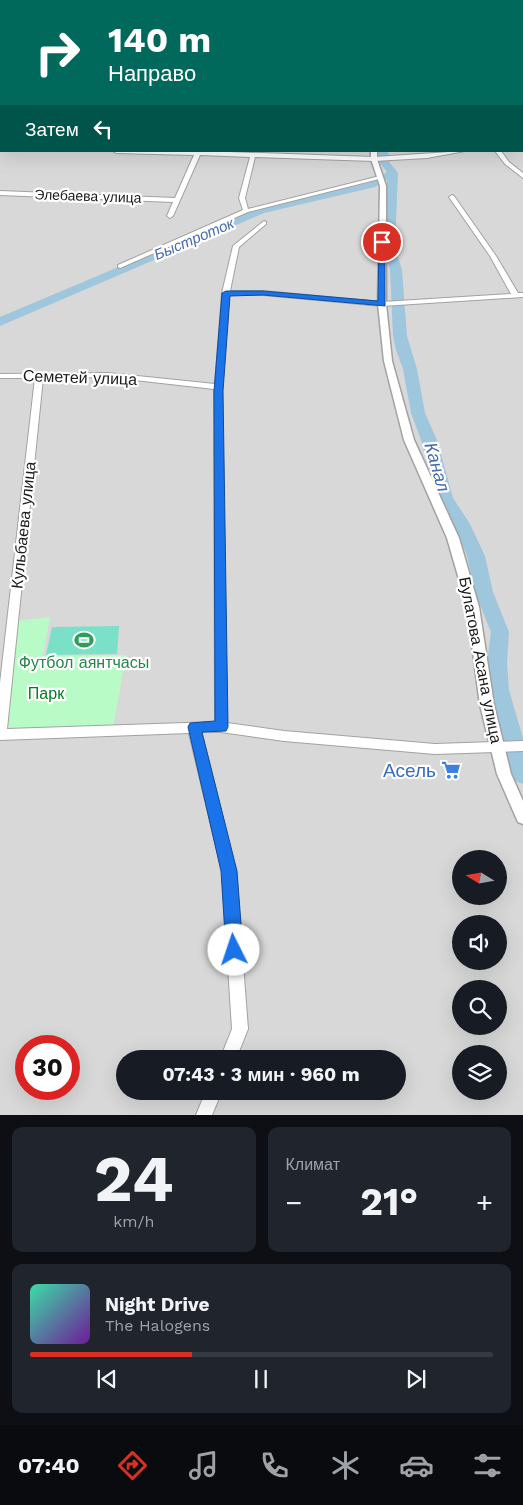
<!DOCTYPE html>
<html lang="ru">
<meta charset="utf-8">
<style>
:root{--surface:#171b24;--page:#20242c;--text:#f1f3f6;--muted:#9ea1a6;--line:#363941;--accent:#d93025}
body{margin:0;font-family:"Work Sans",sans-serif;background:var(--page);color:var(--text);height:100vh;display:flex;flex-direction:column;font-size:19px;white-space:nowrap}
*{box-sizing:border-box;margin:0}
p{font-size:16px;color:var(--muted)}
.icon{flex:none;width:28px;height:28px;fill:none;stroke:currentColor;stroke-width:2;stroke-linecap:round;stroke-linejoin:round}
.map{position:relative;height:1115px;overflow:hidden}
.side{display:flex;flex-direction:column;gap:12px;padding:12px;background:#0d0f14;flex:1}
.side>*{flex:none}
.banner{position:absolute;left:0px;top:0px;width:524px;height:152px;box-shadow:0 5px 20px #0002;background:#00695c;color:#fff;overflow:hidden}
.needle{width:32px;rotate:281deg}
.buttons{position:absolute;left:452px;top:850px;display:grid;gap:10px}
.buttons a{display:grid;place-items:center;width:55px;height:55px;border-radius:50%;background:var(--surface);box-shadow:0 5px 20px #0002;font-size:25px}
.speed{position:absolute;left:15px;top:1035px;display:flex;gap:10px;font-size:25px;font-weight:700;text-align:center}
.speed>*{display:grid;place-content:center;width:65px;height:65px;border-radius:50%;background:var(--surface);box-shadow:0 5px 20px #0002;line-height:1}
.speed .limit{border:8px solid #d22;background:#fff;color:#111}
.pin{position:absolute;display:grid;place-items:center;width:42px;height:42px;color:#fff;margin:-21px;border:2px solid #fff;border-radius:50%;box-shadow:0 1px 5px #0007}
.me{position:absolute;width:55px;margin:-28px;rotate:356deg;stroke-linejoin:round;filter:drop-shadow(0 0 4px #0008)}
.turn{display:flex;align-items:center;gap:18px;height:105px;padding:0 25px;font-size:22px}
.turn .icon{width:65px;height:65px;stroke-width:2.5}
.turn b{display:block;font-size:35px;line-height:42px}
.then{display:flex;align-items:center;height:48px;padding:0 25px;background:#0003;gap:10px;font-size:19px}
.big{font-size:38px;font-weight:700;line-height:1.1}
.side .tile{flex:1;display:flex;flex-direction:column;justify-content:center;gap:8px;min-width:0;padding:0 18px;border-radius:10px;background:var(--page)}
.side .dial{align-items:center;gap:0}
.dial b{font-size:65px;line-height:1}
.song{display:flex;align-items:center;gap:15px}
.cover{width:60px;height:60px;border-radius:8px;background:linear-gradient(135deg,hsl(160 70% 55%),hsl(280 70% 35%))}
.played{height:5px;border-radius:2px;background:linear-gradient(90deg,var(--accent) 35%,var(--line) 35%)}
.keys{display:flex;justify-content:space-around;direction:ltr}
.heat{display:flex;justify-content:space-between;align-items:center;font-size:28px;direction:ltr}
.side .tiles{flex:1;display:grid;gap:12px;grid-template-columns:1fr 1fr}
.tile:last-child{grid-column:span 2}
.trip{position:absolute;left:116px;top:1050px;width:290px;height:50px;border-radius:25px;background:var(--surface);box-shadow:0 5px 20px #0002;font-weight:700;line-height:50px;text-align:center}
.tab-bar{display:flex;height:80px;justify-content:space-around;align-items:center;background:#090b0e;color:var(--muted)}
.tab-bar .icon{width:35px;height:35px}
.tab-bar .selected{color:var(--accent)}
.tab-bar b{font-size:22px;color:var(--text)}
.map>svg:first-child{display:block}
.residential{fill:#d9d8d8;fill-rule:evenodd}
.park{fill:#b9fbc7}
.pitch{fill:#7ae0c7}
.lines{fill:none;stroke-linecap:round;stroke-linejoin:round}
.river{fill:#9ec6dd;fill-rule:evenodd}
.minor-casing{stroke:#a2a2a2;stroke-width:2}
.tertiary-casing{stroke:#a2a2a2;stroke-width:3}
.minor{fill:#fff;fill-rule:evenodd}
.tertiary{fill:#fff;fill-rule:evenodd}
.route{fill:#1a73e8;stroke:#114b97}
.labels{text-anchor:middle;stroke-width:4.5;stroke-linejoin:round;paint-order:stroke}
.far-street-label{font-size:14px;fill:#1b1b1b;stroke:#fff}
.far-water-label{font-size:15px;font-style:italic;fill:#456bad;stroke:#fff}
.street-label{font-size:16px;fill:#1b1b1b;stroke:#fff}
.leisure-label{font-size:16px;fill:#27864d;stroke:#fff}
.park-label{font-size:16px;fill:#077b21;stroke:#fff}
.water-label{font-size:18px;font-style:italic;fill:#456bad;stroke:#fff}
.near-shop-label{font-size:19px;fill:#366cbe;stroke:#fff;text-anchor:end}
</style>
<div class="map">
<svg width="523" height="1115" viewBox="0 0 523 1115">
<rect width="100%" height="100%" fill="#edebe0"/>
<path class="residential" d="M 0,0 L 523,0 L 523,1115 L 0,1115 ZM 1,1 L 522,1 L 522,151 L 1,151 ZM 461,859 L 499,859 L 499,896 L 461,896 ZM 461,924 L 499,924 L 499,961 L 461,961 ZM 461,989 L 499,989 L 499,1026 L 461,1026 ZM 26,1046 L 69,1046 L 69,1089 L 26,1089 ZM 461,1054 L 499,1054 L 499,1091 L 461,1091 ZM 125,1059 L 398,1059 L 398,1091 L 125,1091 Z"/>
<path class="park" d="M 50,617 L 43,656 L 126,655 L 113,728 L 4,731 L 15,621 Z"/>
<path class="pitch" d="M 119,626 L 117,654 L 46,655 L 52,627 Z"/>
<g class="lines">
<path class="river" d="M 378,151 L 388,151 L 390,163 L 398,173 L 395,247 L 402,270 L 407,336 L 417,369 L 425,413 L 437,440 L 453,498 L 470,524 L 485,556 L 493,592 L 509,632 L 507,663 L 509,690 L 523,738 L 523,784 L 515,781 L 512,775 L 489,690 L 487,663 L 491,632 L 475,592 L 467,556 L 454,524 L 437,498 L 421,440 L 411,413 L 403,369 L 396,350 L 393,336 L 390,270 L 383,247 L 387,180 L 375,187 L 264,213 L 0,326 L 0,317 L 256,209 L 368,183 L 387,172 L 380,163 Z"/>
<g class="minor-casing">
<g id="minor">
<path d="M 188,0 L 192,0 L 193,1 L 189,1 Z"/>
<path d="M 326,0 L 330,0 L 331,1 L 327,1 Z"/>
<rect x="0" y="87" width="1" height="2"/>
<path d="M 0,109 L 1,110 L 1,112 L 0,113 Z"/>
<path d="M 522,117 L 523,117 L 523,121 L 522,120 Z"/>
<rect x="522" y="144" width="1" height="4"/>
<rect x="0" y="146" width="1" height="4"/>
<path d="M 113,151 L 202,151 L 374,157 L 465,151 L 427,158 L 374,161 L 255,157 L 245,198 L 248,209 L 380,176 L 383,178 L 248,212 L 120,268 L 118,267 L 118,265 L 243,210 L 239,198 L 250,157 L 200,155 L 173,216 L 170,218 L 167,216 L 173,202 L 0,195 L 0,191 L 175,198 L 194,155 L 116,153 Z"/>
<path d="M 495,151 L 501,151 L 509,162 L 523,173 L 523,178 L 505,164 Z"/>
<path d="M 452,195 L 454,196 L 496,256 L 518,293 L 523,293 L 523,297 L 382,306 L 263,295 L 229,295 L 222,391 L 227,723 L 284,731 L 435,744 L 523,741 L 523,751 L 435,754 L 284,741 L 221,732 L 201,732 L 236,871 L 248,1029 L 236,1059 L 220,1059 L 232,1029 L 222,871 L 189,733 L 0,740 L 0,683 L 35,378 L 0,378 L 0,374 L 108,373 L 215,384 L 222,293 L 233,246 L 264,221 L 266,222 L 266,224 L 239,247 L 230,291 L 263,291 L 382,302 L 511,294 L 490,256 L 449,197 ZM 108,377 L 214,389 L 215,722 L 7,729 L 43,378 Z"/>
<path d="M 206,1091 L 222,1091 L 212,1115 L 196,1115 Z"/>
</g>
</g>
<g class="tertiary-casing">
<g id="tertiary">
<path d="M 0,58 L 1,59 L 1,61 L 0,62 Z"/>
<path d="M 371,151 L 377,151 L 377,159 L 386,186 L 386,304 L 392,361 L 414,440 L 459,538 L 479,607 L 494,705 L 511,774 L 523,801 L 523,824 L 518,822 L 497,774 L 480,705 L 467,607 L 447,538 L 404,440 L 384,361 L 378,304 L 380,186 L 371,159 Z"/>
</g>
</g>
<use href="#minor" class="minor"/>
<use href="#tertiary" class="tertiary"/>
</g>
<path class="route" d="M 379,240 L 385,242 L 385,306 L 263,295 L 230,296 L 223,391 L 228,727 L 226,731 L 202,732 L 237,871 L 243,950 L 240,955 L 234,958 L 229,955 L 226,950 L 221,871 L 188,727 L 190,723 L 215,721 L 214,391 L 222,293 L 226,291 L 263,291 L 378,301 Z"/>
<defs>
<g id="stadium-bare" transform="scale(1.5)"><path d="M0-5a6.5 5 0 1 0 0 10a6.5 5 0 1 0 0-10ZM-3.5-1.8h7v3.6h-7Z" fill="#2e9e5b" stroke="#fff" stroke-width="2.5" paint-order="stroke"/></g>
<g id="supermarket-bare" transform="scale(1.5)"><path d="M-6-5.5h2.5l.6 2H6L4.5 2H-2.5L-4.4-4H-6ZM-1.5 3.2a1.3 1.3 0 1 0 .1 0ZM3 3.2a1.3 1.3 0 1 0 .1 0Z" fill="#3f7fe0" stroke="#fff" stroke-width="2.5" paint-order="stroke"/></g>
</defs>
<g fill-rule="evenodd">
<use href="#stadium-bare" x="84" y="640"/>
<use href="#supermarket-bare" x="451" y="770"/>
</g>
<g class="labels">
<g class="far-street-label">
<text transform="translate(88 196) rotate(2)" y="5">Элебаева улица</text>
</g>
<g class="far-water-label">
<text transform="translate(194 239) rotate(-23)" y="5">Быстроток</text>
</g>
<g class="street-label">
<text transform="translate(80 377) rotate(2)" y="6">Семетей улица</text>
<text transform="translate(23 525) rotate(-84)" y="6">Кульбаева улица</text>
<text transform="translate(481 660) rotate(79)" y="6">Булатова Асана улица</text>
</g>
<g class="leisure-label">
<text x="84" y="668">Футбол аянтчасы</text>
</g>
<g class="park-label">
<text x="46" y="699">Парк</text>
</g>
<g class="water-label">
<text transform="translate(437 467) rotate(74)" y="6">Канал</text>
</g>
<g class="near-shop-label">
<text x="436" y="777">Асель</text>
</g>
</g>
</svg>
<div class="buttons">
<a><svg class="needle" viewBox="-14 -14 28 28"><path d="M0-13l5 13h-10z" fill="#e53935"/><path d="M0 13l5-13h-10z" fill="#9ea1a6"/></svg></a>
<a><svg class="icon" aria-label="sound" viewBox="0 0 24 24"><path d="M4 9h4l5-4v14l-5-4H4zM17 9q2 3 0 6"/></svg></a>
<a><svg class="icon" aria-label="search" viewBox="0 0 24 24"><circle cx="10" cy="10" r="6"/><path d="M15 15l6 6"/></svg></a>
<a><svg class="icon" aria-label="layers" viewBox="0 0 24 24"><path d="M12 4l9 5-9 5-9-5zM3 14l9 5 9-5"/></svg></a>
</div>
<div class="speed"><div class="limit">30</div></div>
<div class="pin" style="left:382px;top:242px;background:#d93025"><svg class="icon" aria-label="arrive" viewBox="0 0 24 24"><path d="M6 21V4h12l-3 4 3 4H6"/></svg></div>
<svg class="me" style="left:234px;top:950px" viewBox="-20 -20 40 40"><circle r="19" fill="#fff"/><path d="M0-13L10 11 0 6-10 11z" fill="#1a73e8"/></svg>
<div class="trip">07:43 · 3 мин · 960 m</div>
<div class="banner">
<div class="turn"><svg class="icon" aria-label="right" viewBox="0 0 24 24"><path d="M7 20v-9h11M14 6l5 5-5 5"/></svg><div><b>140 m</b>Направо</div></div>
<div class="then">Затем<svg class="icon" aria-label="left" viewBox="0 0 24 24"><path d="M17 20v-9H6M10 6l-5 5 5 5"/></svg></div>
</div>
</div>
<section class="side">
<div class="tiles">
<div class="tile dial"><b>24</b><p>km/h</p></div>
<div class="tile"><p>Климат</p>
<div class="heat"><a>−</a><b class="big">21°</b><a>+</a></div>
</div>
<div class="tile">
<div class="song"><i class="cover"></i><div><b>Night Drive</b><p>The Halogens</p></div></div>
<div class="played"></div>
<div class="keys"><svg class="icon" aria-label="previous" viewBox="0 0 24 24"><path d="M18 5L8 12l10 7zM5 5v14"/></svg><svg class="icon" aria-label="pause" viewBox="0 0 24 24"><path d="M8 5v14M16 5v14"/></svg><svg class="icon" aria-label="next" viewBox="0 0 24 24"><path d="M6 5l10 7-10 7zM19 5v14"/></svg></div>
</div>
</div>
</section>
<nav class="tab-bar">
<b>07:40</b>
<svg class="icon selected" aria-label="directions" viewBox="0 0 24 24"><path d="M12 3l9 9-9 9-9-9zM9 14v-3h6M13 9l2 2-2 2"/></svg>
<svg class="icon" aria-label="music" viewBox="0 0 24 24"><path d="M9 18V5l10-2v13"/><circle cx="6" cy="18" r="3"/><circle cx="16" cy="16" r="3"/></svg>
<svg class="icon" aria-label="phone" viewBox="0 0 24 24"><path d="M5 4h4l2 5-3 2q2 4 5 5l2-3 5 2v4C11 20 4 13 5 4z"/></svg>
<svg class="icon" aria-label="climate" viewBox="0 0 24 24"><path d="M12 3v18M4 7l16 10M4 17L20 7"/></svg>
<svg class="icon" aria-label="car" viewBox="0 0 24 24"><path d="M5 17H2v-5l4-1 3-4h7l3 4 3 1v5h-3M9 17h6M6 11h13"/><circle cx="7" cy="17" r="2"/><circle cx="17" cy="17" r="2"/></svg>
<svg class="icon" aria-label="filters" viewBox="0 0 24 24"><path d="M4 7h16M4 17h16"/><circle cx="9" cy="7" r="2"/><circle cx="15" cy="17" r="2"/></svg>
</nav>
